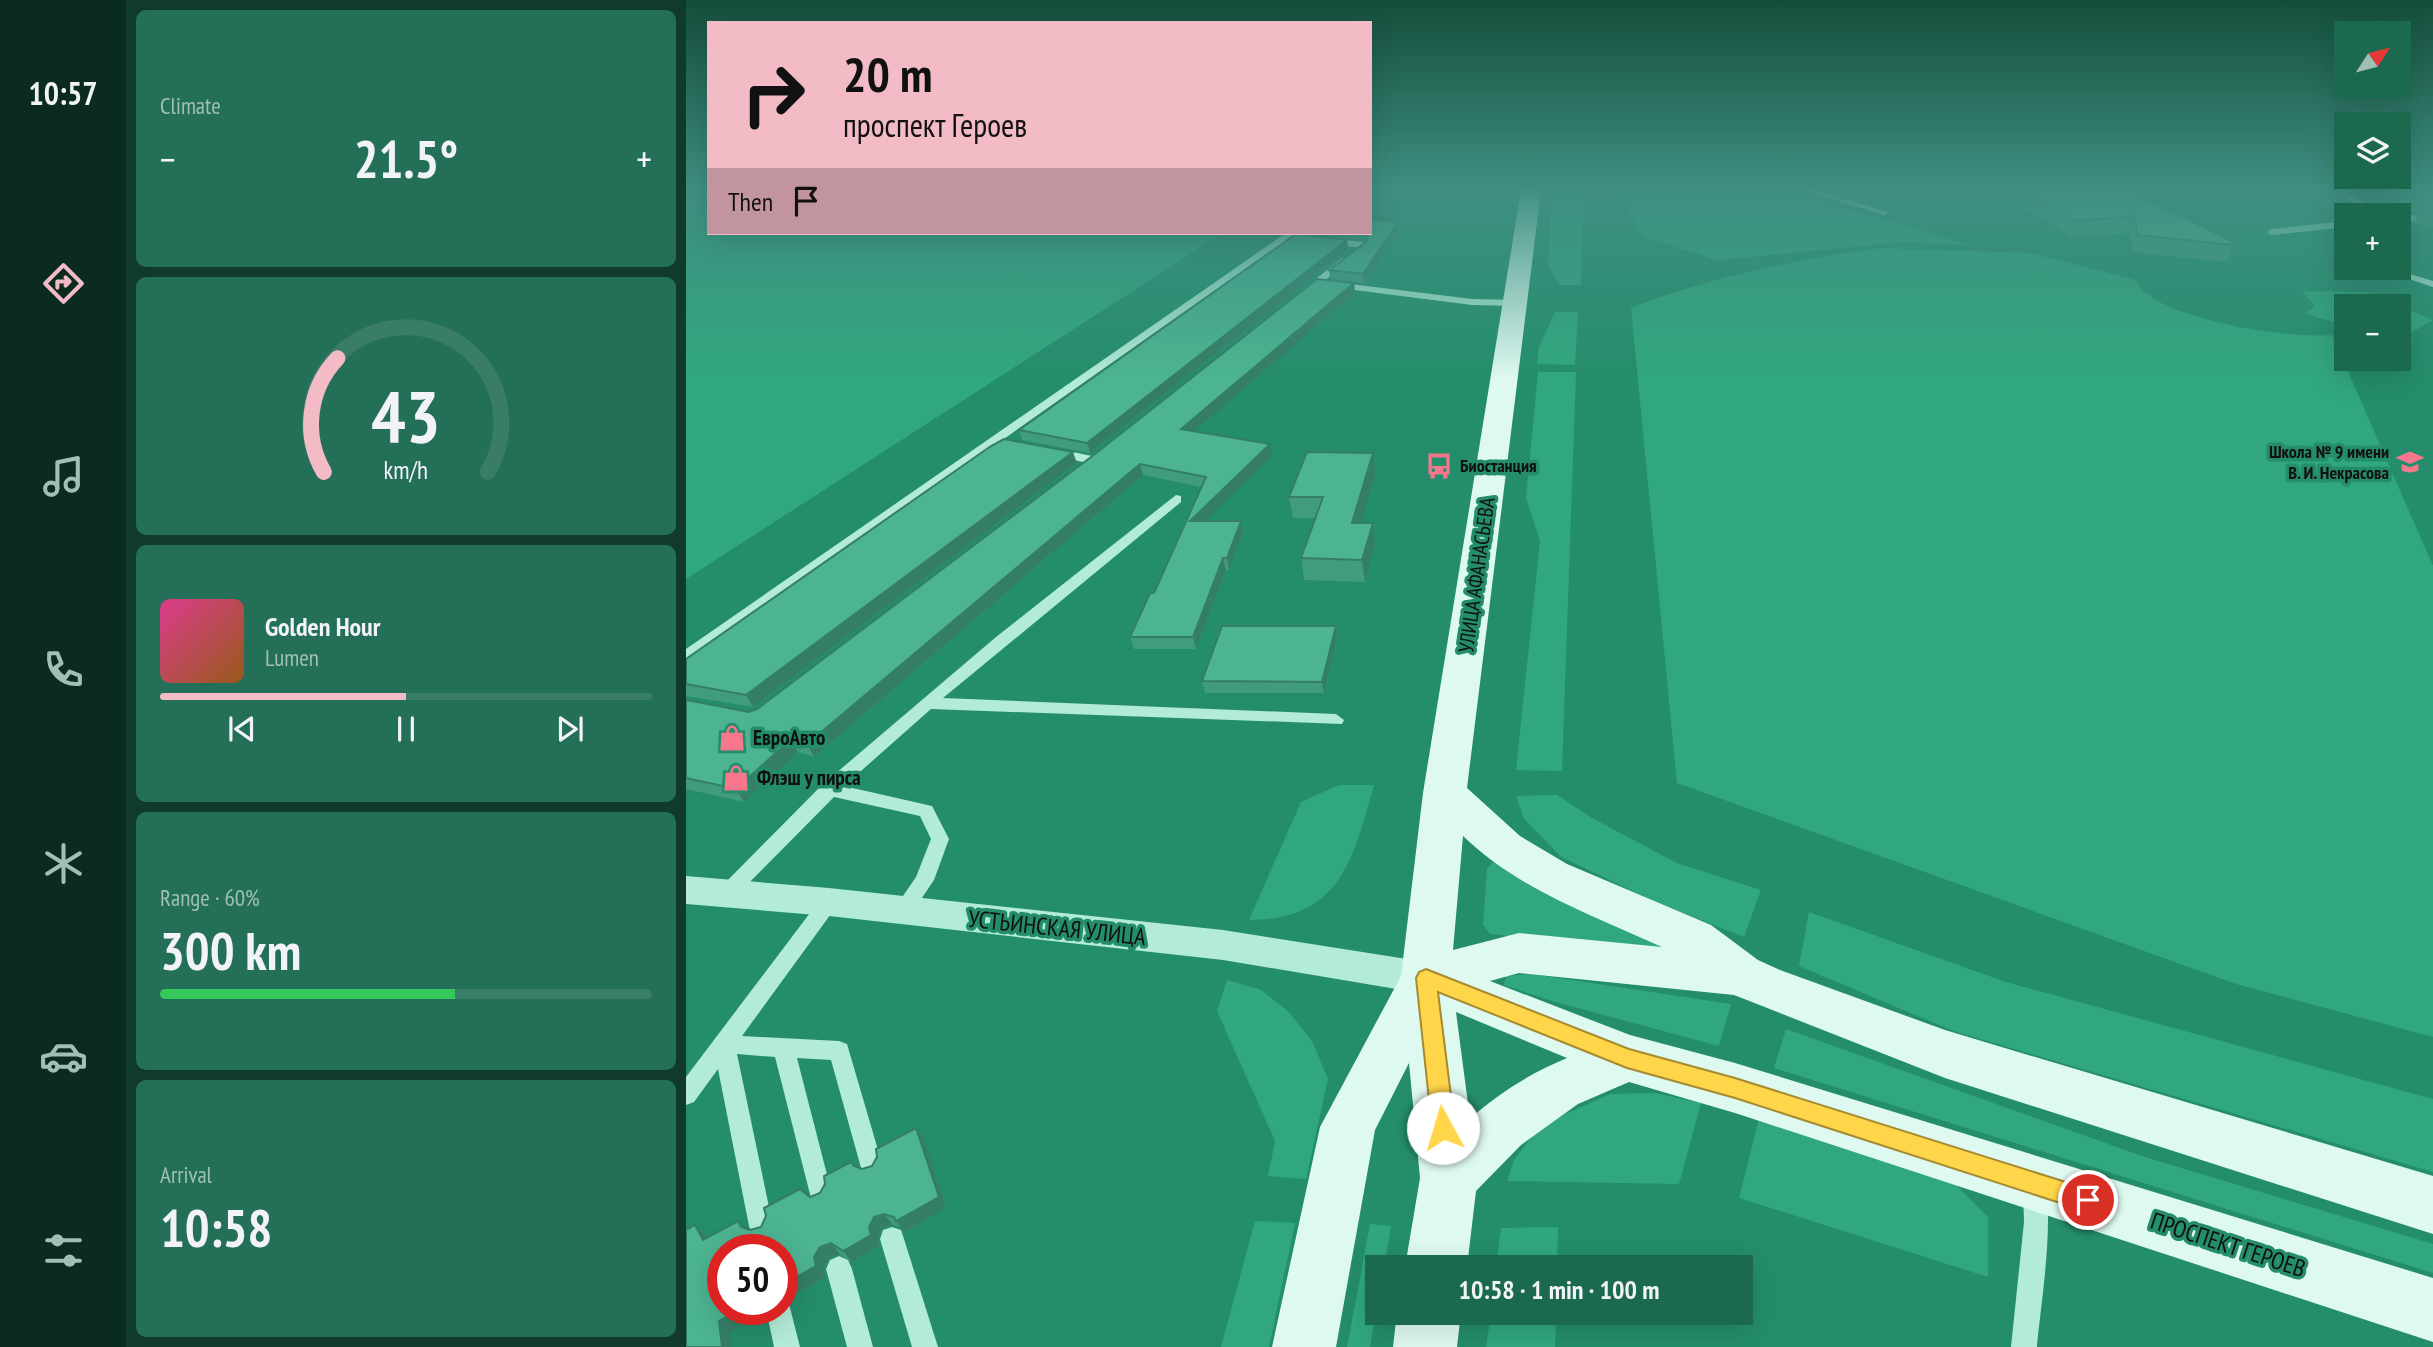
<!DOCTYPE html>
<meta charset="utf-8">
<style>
:root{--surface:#1b6a50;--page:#246f57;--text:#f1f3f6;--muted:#a0bfb7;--line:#397d67;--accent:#f3bbc6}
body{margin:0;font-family:"PT Sans Narrow",sans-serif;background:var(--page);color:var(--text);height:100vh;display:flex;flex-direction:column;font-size:26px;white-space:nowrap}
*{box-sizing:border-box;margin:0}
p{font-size:23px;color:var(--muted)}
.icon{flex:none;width:38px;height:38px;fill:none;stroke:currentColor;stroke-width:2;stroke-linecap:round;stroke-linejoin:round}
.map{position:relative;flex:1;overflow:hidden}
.drawer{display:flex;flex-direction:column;gap:10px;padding:10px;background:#0f3a2c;width:560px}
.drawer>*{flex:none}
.hud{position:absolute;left:21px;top:21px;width:665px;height:214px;border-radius:0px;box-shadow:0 7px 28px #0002;background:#f3bbc6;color:#111;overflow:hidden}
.needle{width:46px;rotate:54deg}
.tools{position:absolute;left:1648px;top:21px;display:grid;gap:14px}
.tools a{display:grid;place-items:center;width:77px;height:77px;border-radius:0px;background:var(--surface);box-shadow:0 7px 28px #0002;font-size:35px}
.speed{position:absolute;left:21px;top:1234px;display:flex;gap:14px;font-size:35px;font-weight:700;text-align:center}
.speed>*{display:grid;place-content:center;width:91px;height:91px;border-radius:50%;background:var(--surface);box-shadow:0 7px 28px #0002;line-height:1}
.speed .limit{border:10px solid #d22;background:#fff;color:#111}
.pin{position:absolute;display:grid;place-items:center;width:60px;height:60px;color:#fff;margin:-30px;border:4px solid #fff;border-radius:50%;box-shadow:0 2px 7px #0007}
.me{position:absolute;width:77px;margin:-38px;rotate:354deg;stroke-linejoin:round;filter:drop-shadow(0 0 5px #0008)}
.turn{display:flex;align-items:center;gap:24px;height:147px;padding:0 21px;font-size:32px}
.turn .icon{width:91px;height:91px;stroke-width:2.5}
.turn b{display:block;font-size:49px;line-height:60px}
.then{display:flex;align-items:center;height:66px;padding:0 21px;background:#0003;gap:14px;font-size:26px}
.big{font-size:52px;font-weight:600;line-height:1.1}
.drawer .card{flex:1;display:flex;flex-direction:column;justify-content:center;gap:10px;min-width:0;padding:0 24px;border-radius:10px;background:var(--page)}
.drawer .dial{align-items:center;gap:0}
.dial svg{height:182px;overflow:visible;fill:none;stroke:var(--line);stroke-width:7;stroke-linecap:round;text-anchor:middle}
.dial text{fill:var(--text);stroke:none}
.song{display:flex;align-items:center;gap:21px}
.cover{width:84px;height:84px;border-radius:10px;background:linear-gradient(135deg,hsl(330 70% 55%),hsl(30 70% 35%))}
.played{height:7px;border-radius:4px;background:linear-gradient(90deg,var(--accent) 50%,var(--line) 50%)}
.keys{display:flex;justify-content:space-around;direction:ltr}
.heat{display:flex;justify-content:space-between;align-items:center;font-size:38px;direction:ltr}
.charge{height:10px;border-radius:5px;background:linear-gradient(90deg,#34c759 60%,var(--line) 0)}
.trip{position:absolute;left:679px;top:1255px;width:388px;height:70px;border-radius:0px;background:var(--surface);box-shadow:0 7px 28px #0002;font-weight:600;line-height:70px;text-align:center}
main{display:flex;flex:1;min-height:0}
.menu{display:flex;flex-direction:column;width:126px;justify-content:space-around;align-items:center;background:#0b2a20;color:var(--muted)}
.menu .icon{width:49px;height:49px}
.menu .current{color:var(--accent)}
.menu b{font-size:32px;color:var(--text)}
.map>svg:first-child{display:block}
.green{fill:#31a77e}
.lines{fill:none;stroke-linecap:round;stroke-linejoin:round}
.service{fill:#b2ebd8;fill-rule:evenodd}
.minor{fill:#b2ebd8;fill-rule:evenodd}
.secondary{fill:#def9f0;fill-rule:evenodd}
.wall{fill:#419b7d}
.shaded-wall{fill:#357e66}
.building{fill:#4cb491;stroke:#357e66;stroke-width:2}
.route{fill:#ffd54a;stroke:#a68a30;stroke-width:2}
.labels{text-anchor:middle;stroke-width:7;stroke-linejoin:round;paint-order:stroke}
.far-poi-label{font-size:18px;font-weight:bold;fill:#111;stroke:#248d6b;text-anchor:end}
.street-label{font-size:21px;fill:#111;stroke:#248d6b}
.poi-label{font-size:21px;font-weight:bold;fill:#111;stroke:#248d6b;text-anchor:start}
.near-street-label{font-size:24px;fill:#111;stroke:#248d6b}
</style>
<main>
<nav class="menu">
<b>10:57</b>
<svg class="icon current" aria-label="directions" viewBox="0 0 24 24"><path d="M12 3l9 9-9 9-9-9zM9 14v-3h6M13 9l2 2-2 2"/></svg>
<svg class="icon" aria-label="music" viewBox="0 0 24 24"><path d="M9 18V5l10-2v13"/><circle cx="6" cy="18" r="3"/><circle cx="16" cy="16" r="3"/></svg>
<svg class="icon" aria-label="phone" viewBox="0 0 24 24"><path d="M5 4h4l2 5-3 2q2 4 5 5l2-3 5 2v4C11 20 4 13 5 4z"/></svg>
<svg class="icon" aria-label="climate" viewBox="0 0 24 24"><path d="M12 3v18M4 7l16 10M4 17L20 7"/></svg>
<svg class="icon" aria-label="car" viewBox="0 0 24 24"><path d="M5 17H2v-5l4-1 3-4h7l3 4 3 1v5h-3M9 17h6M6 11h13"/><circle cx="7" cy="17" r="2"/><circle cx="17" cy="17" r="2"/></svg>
<svg class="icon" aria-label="filters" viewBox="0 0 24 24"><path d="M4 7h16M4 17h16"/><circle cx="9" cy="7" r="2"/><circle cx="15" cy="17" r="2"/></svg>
</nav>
<section class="drawer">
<div class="card"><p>Climate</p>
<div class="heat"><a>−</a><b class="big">21.5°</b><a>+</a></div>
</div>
<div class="card dial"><svg viewBox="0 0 100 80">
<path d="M14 69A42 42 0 1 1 86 69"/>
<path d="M14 69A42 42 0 0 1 20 19" stroke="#f3bbc6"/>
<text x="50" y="56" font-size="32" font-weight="700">43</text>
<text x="50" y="72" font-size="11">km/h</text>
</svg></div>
<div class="card">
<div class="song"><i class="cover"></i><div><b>Golden Hour</b><p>Lumen</p></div></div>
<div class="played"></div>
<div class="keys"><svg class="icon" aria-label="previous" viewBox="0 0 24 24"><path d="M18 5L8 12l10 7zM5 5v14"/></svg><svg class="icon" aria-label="pause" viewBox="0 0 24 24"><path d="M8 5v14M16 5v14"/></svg><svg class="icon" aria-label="next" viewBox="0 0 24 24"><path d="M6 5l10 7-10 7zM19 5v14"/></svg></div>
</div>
<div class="card"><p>Range · 60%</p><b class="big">300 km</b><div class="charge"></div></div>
<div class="card"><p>Arrival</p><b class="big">10:58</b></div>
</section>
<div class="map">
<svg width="1747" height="1347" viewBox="0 0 1747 1347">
<rect width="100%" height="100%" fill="#248d6b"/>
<g class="green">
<path d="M 0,190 L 23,190 L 23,233 L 537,233 L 0,579 Z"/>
<path d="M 866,190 L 898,190 L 895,285 L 873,285 L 862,264 Z"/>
<path d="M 937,190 L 1100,190 L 1283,245 L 1215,242 L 1031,260 L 957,236 L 942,211 Z"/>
<path d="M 1195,248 L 1344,253 L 1449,280 C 1468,320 1605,339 1646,335 L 1747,566 L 1747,1037 L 1550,984 L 991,783 L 945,308 C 1026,276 1110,260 1195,248 Z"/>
<path d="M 1616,291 L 1681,292 L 1747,320 L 1720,336 L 1713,335 L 1713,306 L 1661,306 L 1661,326 L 1620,314 L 1629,306 Z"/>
<path d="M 869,312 L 892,312 L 889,365 L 851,364 L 853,347 Z"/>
<path d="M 852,372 L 890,372 L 876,771 L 830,770 L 854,541 L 840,498 Z"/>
<path d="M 653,785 L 688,785 C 667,859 655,920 563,920 L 615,802 Z"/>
<path d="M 871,795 L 906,818 L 991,863 L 1075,890 L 1058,937 L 970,902 L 875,857 L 838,819 L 830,796 Z"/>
<path d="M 810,858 L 1021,958 L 804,934 L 797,925 L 801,869 Z"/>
<path d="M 1123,912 L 1320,982 L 1747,1099 L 1747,1172 L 1267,1031 L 1113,966 Z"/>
<path d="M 846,974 L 1045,1004 L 1033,1046 L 869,1002 L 818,985 L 820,976 Z"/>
<path d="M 541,980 L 575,990 L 602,1011 L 626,1041 L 642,1079 L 620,1179 L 582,1176 L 589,1141 L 531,1011 Z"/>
<path d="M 1100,1029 L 1456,1156 L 1747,1244 L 1747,1273 L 1088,1068 Z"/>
<path d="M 969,1093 L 1015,1103 L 993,1184 L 821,1181 L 828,1160 L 847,1135 L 875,1116 L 924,1094 Z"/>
<path d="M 1073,1119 L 1270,1185 L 1302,1217 L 1302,1277 L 1053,1198 Z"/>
<path d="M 569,1221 L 609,1223 L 583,1347 L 535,1347 Z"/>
<path d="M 684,1224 L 705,1226 L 698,1267 L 691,1267 L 691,1306 L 684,1347 L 661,1347 Z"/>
<path d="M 872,1227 L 871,1267 L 810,1267 L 815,1228 Z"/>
<path d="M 805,1313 L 870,1313 L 869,1347 L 800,1347 Z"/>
</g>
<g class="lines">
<g class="service">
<path d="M 1114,190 L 1127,190 L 1203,212 L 1199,215 Z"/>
<path d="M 1640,190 L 1651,190 L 1708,215 L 1697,215 Z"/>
<path d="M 1747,214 L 1747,220 L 1713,222 L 1713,216 Z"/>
<path d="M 1661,221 L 1661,227 L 1585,235 L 1581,232 L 1585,229 Z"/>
<path d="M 1661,232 L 1661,239 L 1658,240 L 1661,243 L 1661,251 L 1648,240 Z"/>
<path d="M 600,233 L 677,242 L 681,245 L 677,248 L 602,239 L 5,659 L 0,661 L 0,649 Z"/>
<path d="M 656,258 L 664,260 L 622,294 L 616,294 L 616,290 Z"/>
<path d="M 1690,268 L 1704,268 L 1747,281 L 1747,287 Z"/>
<path d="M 648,282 L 786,299 L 829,300 L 834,303 L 829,306 L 786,305 L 645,287 L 643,285 Z"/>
<path d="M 367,448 L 411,457 L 413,460 L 407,464 L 363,455 L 363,449 Z"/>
<path d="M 490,495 L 495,496 L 495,502 L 257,698 L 650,714 L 658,720 L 656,724 L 245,709 L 158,786 L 246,806 L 263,839 L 248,880 L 223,917 L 216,920 L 209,917 L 206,912 L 230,877 L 245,839 L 234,816 L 148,797 L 48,898 L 41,901 L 34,898 L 31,893 L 34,888 L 136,785 L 310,637 Z"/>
<path d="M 143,894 L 150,897 L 153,902 L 150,907 L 56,1036 L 153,1041 L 161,1044 L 197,1167 L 193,1175 L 185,1178 L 177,1175 L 145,1060 L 111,1058 L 146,1194 L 142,1202 L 134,1206 L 126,1202 L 89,1057 L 51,1054 L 87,1226 L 84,1235 L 75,1238 L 66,1235 L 63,1226 L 32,1069 L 8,1102 L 0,1105 L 0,1077 L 136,897 Z"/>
<path d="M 1349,1178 L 1357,1182 C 1370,1212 1354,1310 1351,1347 L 1325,1347 L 1338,1222 L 1337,1190 L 1341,1182 Z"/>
<path d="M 206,1227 L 215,1230 L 218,1239 L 252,1347 L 226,1347 L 194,1239 L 197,1230 Z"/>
<path d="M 153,1256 L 162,1260 L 166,1269 L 187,1347 L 161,1347 L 140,1269 L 144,1260 Z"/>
<path d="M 96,1297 L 102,1300 L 114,1347 L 88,1347 L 80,1309 L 96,1309 Z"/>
</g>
<path class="minor" d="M 0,876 L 143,888 L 537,930 L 740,962 L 754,966 L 759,978 L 754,990 L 740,994 L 537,960 L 143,916 L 0,904 Z"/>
<g class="secondary">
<path d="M 835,190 L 855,190 L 781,788 L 834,836 L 881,864 L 1025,925 L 1072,960 L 1094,970 L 1259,1030 L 1747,1176 L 1747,1234 L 1259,1078 L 1048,995 L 833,973 L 804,981 L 944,1035 L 1049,1063 L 1747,1278 L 1747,1342 L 1049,1113 L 943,1082 L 892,1104 L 835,1145 L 790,1191 L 781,1267 L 719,1267 L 734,1178 L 723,1063 L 689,1130 L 650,1347 L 586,1347 L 634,1127 L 715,976 L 737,793 ZM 777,836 C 833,890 906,915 976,947 L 833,933 L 767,950 ZM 770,1012 L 881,1058 C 847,1072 812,1093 784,1119 Z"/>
<path d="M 711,1312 L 775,1312 L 771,1347 L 707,1347 Z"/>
</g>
</g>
<g class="wall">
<path d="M 1316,190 L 1441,190 L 1548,242 L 1541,262 L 1446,252 L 1444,233 L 1387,237 L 1315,195 Z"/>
<path d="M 1710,190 L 1747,190 L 1747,227 L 1728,224 L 1733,212 L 1714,213 L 1713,215 L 1710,215 L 1710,214 L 1708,212 Z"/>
<path d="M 712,222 L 713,231 L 678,283 L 644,279 L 643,270 L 680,241 L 625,233 L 684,233 Z"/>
<path d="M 661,240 L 662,249 L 404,453 L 336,440 L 333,430 Z"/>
<path d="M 668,283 L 669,293 L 508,431 L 586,456 L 519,521 L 555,521 L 557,533 L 543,570 L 540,570 L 510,649 L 448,649 L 444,637 L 468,593 L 515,487 L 457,475 L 128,757 L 112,752 L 58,802 L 0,789 L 0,700 L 63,712 L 71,709 Z"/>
<path d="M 687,453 L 690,473 L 675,523 L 689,545 L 679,582 L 618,580 L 615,558 L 630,518 L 607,518 L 603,497 Z"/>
<path d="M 391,463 L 67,707 L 0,696 L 0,659 Z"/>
<path d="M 651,637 L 638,693 L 519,693 L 516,681 Z"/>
<path d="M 230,1128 L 238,1139 L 260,1208 L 218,1232 L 215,1227 L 207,1225 L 196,1228 L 192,1238 L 193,1246 L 166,1262 L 154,1254 L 143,1258 L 138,1268 L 139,1277 L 103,1298 L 96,1295 L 96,1250 L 37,1250 L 78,1309 L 78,1312 L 44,1332 L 20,1236 L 21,1238 L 52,1221 L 58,1228 L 64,1230 L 75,1227 L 124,1197 L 134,1193 L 139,1184 L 169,1167 L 176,1169 L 186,1166 Z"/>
</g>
<g class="shaded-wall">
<path d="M 712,222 L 713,231 L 678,283 L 677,274 Z"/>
<path d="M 661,240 L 662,249 L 404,453 L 401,443 Z"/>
<path d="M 668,283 L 669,293 L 498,440 L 495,429 Z"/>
<path d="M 584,444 L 586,456 L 507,533 L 504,521 Z"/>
<path d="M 387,452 L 391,463 L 67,707 L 60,695 Z"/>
<path d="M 687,453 L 690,473 L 669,544 L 666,523 Z"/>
<path d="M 454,464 L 457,475 L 128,757 L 121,744 Z"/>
<path d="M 555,521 L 557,533 L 543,570 L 541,558 Z"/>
<path d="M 687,523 L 689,545 L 679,582 L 676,560 Z"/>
<path d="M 537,558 L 540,570 L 510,649 L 507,637 Z"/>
<path d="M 650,626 L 651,637 L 638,693 L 636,682 Z"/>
<path d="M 104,740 L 112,752 L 58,802 L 50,789 Z"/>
<path d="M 230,1128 L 238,1139 L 260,1208 L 218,1232 L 210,1221 Z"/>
<path d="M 198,1214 L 207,1225 L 196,1228 L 192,1238 L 193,1246 L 166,1262 L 157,1251 L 183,1227 L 188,1217 Z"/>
<path d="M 9,1225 L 20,1236 L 28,1251 L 17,1240 Z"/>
<path d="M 145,1243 L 154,1254 L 143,1258 L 138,1268 L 139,1277 L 103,1298 L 96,1291 L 96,1285 L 128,1257 L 134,1247 Z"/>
<path d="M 54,1309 L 78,1309 L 78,1312 L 44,1332 L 46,1347 L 36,1347 L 33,1321 Z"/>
</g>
<g class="building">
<path d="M 1337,190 L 1441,190 L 1548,242 L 1547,245 L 1451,235 L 1449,216 L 1391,221 Z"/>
<path d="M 684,219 L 712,222 L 677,274 L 643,270 L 681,241 L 680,233 L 684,233 Z"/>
<path d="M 610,234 L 661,240 L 401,443 L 333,430 Z"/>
<path d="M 631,279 L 668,283 L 495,429 L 584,444 L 504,521 L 555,521 L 541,558 L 537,558 L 507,637 L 444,637 L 464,593 L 468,593 L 520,477 L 454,464 L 121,744 L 104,740 L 50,789 L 0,778 L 0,700 L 63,712 L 71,709 L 409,454 Z"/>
<path d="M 318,439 L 387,452 L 60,695 L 0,684 L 0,659 L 305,446 Z"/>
<path d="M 621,452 L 687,453 L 666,523 L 687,523 L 676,560 L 615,558 L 637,497 L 603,497 Z"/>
<path d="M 536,626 L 650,626 L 636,682 L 516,681 Z"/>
<path d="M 230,1128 L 253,1197 L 210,1221 L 208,1217 L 198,1214 L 188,1217 L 183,1227 L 185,1235 L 157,1251 L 145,1243 L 134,1247 L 128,1257 L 130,1266 L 96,1285 L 96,1250 L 37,1250 L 37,1309 L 54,1309 L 33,1321 L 36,1347 L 0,1347 L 0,1230 L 9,1225 L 17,1240 L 52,1221 L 55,1227 L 64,1230 L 75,1227 L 80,1216 L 78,1208 L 114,1189 L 124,1197 L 134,1193 L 139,1184 L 138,1176 L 165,1162 L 168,1166 L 176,1169 L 186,1166 L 191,1157 L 190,1149 Z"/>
</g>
<linearGradient id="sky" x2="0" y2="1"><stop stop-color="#144e3b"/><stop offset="0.5" stop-color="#3f8f82"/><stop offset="1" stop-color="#3f8f82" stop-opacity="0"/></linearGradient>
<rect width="1747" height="379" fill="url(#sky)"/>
<path class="route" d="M 740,969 L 943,1049 L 1049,1078 L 1402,1189 L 1411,1192 L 1414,1200 L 1411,1209 L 1402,1212 L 1049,1098 L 941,1068 L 752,992 L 769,1128 L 766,1136 L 757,1139 L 749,1136 L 746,1128 L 730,978 L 733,972 Z"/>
<defs>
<g id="school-bare" transform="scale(2.1)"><path d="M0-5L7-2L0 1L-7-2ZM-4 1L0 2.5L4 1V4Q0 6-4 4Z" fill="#f6768c" stroke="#248d6b" stroke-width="2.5" paint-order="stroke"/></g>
<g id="bus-bare" transform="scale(2.1)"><path d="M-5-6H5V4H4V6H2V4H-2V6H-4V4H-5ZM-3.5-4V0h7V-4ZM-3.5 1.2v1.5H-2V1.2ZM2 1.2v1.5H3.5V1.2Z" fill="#f6768c" stroke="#248d6b" stroke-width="2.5" paint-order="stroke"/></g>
<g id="shop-bare" transform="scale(2.1)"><path d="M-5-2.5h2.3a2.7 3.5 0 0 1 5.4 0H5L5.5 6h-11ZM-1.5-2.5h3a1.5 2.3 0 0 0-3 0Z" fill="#f6768c" stroke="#248d6b" stroke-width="2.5" paint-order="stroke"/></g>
</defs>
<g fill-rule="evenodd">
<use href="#school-bare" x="1724" y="462"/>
<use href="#bus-bare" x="753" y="466"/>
<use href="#shop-bare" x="46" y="738"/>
<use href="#shop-bare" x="50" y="778"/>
</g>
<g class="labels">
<g class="far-poi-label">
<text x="1703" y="458">Школа № 9 имени<tspan x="1703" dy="21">В. И. Некрасова</tspan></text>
<text x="774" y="472" text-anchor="start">Биостанция</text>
</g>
<g class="street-label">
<text transform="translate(791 575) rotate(-82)" y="7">УЛИЦА АФАНАСЬЕВА</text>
</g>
<g class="poi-label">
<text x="67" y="745">ЕвроАвто</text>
<text x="71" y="785">Флэш у пирса</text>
</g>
<g class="near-street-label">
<text transform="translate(371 928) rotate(6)" y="8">УСТЬИНСКАЯ УЛИЦА</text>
<text transform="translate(1542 1245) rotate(18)" y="8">ПРОСПЕКТ ГЕРОЕВ</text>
</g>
</g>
</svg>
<div class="tools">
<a><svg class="needle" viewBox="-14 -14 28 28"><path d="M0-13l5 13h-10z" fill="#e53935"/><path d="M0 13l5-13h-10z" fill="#a0bfb7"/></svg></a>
<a><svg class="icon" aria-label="layers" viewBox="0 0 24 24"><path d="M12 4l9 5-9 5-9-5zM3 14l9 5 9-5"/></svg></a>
<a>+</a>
<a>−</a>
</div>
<div class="speed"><div class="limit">50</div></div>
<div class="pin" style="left:1402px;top:1200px;background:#d93025"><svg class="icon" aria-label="arrive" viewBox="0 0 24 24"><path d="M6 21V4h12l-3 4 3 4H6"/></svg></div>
<svg class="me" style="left:757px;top:1128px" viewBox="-20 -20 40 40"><circle r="19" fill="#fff"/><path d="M0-13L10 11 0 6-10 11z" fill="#ffd54a"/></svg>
<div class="trip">10:58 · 1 min · 100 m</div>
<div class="hud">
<div class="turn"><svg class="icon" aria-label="right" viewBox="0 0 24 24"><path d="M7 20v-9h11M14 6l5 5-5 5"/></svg><div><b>20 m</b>проспект Героев</div></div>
<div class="then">Then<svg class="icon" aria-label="arrive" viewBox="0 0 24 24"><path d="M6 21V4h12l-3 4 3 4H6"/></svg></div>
</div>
</div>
</main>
